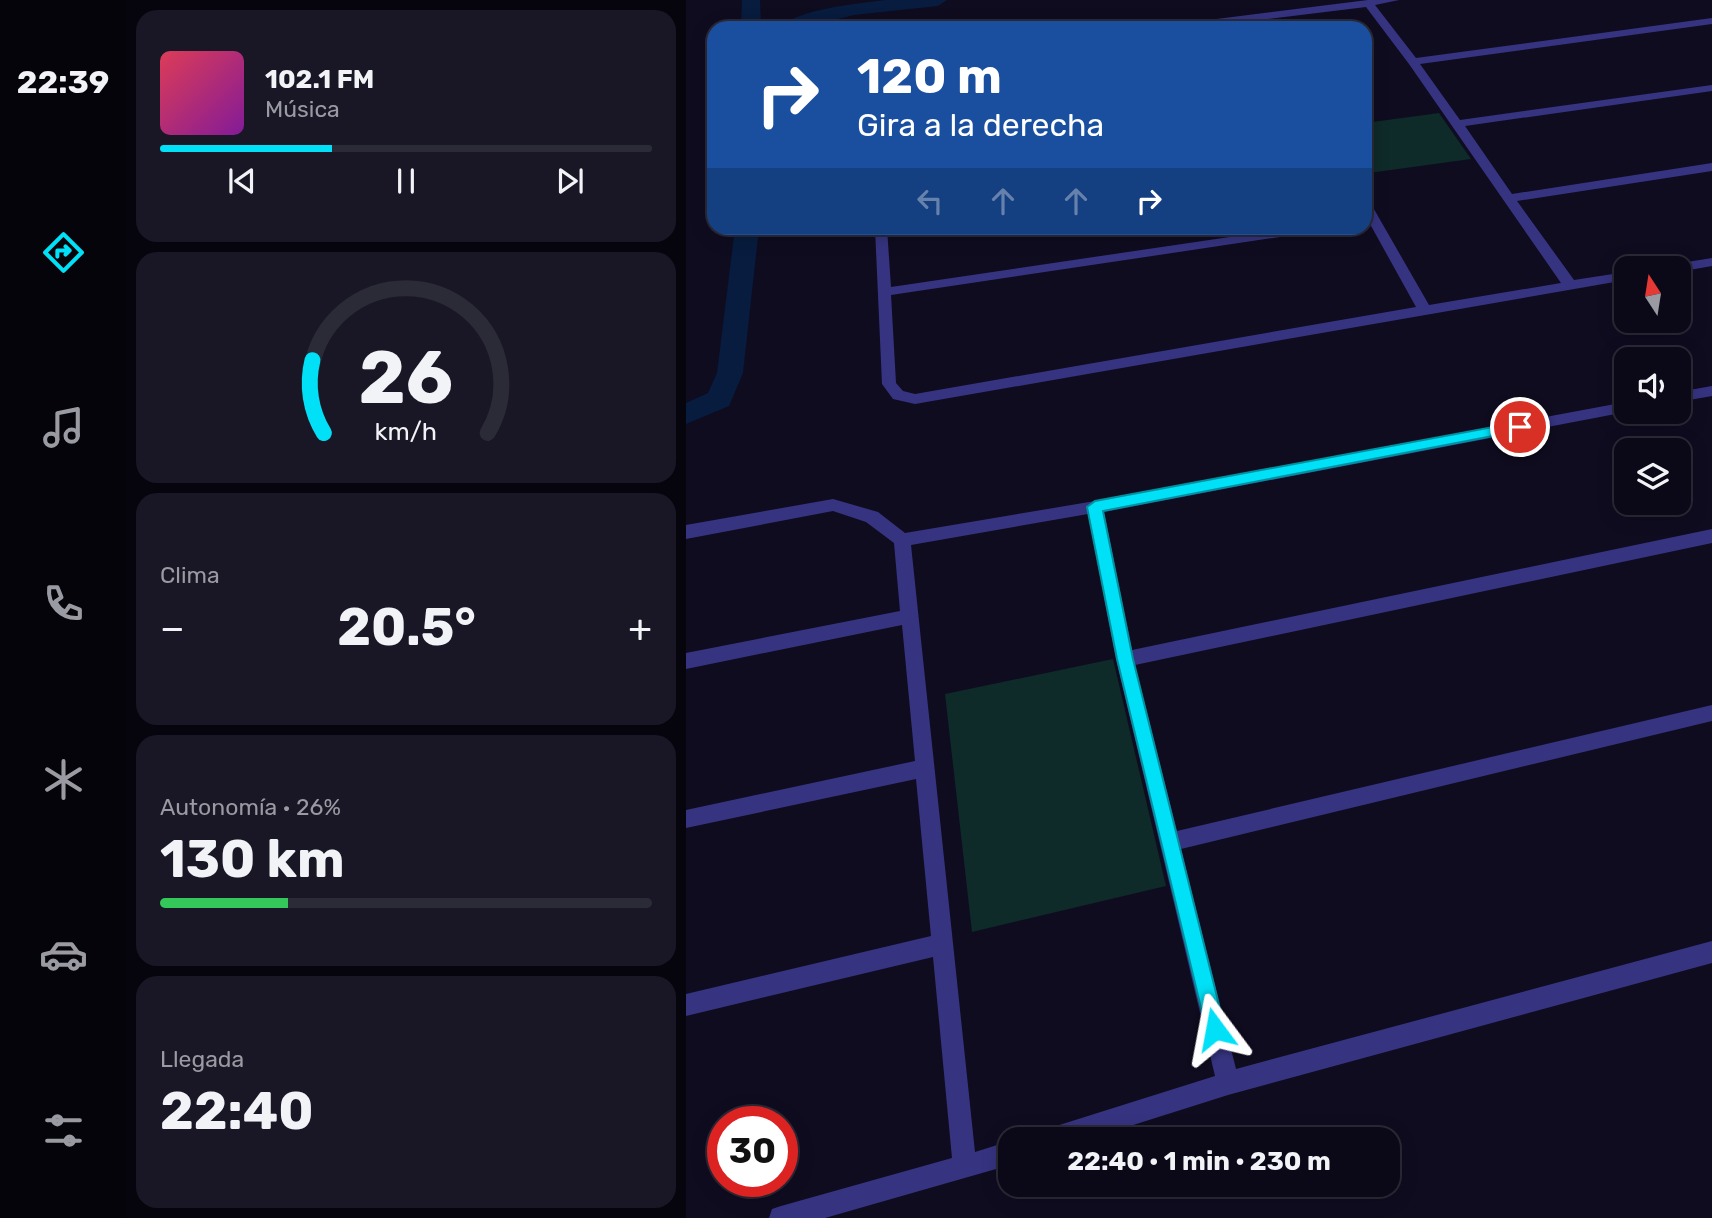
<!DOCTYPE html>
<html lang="es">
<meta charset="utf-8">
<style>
:root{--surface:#0b0918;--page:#191725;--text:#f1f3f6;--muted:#9a9aa2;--line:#2b2a37;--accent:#00e0f6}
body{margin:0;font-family:Rubik,sans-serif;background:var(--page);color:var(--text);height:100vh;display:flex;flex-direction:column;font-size:26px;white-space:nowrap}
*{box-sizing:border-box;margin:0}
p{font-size:23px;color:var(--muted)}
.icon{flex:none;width:38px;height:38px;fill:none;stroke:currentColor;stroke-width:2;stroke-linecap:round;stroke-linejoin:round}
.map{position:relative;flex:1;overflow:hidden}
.sheet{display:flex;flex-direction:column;gap:10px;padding:10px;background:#06050d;width:560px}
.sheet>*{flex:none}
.hud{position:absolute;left:21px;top:21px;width:665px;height:214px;border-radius:21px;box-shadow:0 4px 18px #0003,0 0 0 2px var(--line);background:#1a4fa0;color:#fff;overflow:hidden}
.needle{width:46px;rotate:348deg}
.controls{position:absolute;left:928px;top:256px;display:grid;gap:14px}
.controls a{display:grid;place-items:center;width:77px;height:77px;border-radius:14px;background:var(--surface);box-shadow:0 4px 18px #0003,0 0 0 2px var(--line);font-size:35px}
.speed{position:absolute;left:21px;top:1106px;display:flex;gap:14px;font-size:35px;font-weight:700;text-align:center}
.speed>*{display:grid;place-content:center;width:91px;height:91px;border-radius:50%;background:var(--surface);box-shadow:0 4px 18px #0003,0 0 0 2px var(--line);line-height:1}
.speed .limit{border:10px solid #d22;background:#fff;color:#111}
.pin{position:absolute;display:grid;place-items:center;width:60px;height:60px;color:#fff;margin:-30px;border:4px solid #fff;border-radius:50%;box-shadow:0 2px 7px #0007}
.me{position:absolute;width:77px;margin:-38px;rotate:347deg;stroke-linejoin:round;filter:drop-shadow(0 0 5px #0008)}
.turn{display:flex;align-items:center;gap:24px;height:147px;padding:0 35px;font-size:32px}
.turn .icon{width:91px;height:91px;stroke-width:2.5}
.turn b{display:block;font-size:49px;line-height:60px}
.lanes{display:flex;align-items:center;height:66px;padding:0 35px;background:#0003;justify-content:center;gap:35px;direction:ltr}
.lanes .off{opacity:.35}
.big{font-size:52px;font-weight:700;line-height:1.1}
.sheet .card{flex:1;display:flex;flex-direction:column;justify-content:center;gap:10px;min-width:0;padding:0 24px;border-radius:21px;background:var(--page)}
.sheet .dial{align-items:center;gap:0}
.dial svg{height:182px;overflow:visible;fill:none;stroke:var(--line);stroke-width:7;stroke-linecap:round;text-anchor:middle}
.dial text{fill:var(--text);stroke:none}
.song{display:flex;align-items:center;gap:21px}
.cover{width:84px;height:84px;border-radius:10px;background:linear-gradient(135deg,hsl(350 70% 55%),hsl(290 70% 35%))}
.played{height:7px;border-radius:4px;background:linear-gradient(90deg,var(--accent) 35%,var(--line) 35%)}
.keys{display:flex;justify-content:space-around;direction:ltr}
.heat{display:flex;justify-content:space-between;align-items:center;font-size:38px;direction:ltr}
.charge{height:10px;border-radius:5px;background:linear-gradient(90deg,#34c759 26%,var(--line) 0)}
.trip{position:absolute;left:312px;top:1127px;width:402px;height:70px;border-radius:21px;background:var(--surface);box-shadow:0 4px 18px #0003,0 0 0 2px var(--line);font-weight:700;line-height:70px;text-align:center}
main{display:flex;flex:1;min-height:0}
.menu{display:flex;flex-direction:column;width:126px;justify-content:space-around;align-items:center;background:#04040a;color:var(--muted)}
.menu .icon{width:49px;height:49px}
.menu .on{color:var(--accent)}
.menu b{font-size:32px;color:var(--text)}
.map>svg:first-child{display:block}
.green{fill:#0e2a29}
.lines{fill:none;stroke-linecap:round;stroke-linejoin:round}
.canal{fill:#071c3e;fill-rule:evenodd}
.minor{fill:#363481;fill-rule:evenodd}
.route{fill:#00e0f6;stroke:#0092a0;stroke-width:2}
</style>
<main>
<nav class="menu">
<b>22:39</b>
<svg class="icon on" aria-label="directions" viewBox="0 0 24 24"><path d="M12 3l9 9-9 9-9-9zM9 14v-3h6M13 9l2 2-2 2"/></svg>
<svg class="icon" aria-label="music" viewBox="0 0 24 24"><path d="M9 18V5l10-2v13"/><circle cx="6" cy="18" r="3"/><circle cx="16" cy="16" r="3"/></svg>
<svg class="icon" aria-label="phone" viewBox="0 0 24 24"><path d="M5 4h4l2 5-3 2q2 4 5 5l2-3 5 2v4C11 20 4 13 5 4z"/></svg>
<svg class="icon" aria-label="climate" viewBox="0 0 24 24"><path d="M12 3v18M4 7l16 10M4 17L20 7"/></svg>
<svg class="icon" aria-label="car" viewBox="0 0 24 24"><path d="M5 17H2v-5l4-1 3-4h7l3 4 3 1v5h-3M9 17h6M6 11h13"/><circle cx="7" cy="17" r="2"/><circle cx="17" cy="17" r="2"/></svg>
<svg class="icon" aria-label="filters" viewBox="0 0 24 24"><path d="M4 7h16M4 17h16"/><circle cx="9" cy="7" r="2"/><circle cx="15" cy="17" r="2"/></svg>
</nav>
<section class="sheet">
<div class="card">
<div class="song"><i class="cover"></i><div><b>102.1 FM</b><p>Música</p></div></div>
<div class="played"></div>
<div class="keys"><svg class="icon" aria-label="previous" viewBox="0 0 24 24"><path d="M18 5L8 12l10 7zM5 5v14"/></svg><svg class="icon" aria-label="pause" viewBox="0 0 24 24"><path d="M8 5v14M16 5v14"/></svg><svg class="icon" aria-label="next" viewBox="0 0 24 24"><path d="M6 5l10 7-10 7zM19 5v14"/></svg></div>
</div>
<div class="card dial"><svg viewBox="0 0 100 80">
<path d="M14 69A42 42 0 1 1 86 69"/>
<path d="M14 69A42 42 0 0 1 9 37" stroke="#00e0f6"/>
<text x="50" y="56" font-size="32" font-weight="700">26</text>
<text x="50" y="72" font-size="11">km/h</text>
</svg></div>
<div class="card"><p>Clima</p>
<div class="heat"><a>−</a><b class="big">20.5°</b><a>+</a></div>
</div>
<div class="card"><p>Autonomía · 26%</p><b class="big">130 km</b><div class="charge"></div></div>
<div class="card"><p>Llegada</p><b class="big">22:40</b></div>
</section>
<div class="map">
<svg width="1026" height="1218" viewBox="0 0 1026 1218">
<rect width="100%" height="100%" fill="#0f0c20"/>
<g class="green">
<path d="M 753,113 L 785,159 L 683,173 L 679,166 L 679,123 Z"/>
<path d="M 427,659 L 480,886 L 286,932 L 259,694 Z"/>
</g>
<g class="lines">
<g class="canal">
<path d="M 56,0 L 74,0 L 75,28 L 55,28 Z"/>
<path d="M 200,0 L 261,0 L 252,6 L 168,15 L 116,28 L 94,28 C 109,9 176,3 200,0 Z"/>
<path d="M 49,228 L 73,228 L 57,373 L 43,406 L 0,424 L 0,403 L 22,393 L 31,373 Z"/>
</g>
<g class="minor">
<path d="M 682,0 L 713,0 L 689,5 L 730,58 L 1026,18 L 1026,24 L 734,64 L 774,120 L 1026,85 L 1026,91 L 779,126 L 826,194 L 1026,163 L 1026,171 L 831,201 L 888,280 L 940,272 L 940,280 L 229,404 L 207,399 L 196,384 L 189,228 L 201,228 L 205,287 L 604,228 L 633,228 L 627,232 L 205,295 L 210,383 L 217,391 L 229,394 L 730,307 L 679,215 L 679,200 L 685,204 L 743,305 L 875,283 L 723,64 L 680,7 L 582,19 L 587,28 L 577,28 L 573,21 L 510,28 L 478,28 L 483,25 Z"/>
<path d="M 1026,258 L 1026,266 L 992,272 L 992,268 L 982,268 L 989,264 Z"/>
<path d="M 1026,386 L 1026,396 L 992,402 L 992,392 Z"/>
<path d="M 940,402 L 940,411 L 944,411 L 940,412 L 418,512 L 446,650 L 1026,529 L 1026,543 L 449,665 L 491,831 L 1026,705 L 1026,721 L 495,849 L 550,1069 L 1026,941 L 1026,963 L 542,1095 L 403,1139 L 355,1139 L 359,1131 L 367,1127 L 529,1076 L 430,659 L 402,514 L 225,545 L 289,1152 L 324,1141 L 324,1165 L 139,1218 L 83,1218 L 86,1209 L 95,1206 L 266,1158 L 247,957 L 0,1016 L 0,994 L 245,936 L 230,779 L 0,828 L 0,810 L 229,761 L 216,625 L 0,669 L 0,653 L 214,611 L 208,543 L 180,522 L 147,511 L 0,539 L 0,525 L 147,499 L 192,512 L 219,533 L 409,501 Z"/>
</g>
</g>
<path class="route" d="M 834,422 L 840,427 L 838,430 L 417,511 L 447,659 L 539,1029 L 536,1037 L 529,1040 L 522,1037 L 431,659 L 401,507 L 409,501 Z"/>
</svg>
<div class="controls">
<a><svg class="needle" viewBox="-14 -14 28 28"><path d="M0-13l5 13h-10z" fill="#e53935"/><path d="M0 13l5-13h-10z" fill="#9a9aa2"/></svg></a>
<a><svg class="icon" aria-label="sound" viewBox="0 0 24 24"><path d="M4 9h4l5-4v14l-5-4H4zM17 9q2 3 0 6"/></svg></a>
<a><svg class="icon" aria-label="layers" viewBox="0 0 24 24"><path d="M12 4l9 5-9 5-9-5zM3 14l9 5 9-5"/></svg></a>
</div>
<div class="speed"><div class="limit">30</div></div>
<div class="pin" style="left:834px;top:427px;background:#d93025"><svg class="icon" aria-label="arrive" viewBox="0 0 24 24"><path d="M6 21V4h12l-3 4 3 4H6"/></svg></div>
<svg class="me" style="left:529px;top:1029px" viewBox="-20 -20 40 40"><path d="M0-17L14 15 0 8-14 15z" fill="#00e0f6" stroke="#fff" stroke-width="4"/></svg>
<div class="trip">22:40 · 1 min · 230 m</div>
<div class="hud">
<div class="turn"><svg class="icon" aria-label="right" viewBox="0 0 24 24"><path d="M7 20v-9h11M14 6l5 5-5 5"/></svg><div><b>120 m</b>Gira a la derecha</div></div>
<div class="lanes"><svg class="icon off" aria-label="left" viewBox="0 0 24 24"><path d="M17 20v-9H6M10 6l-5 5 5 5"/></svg><svg class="icon off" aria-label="ahead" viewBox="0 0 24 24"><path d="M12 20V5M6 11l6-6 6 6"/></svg><svg class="icon off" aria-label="ahead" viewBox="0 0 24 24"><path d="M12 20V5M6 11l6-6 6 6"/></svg><svg class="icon" aria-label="right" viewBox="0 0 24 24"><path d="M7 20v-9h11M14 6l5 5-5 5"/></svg></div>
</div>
</div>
</main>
